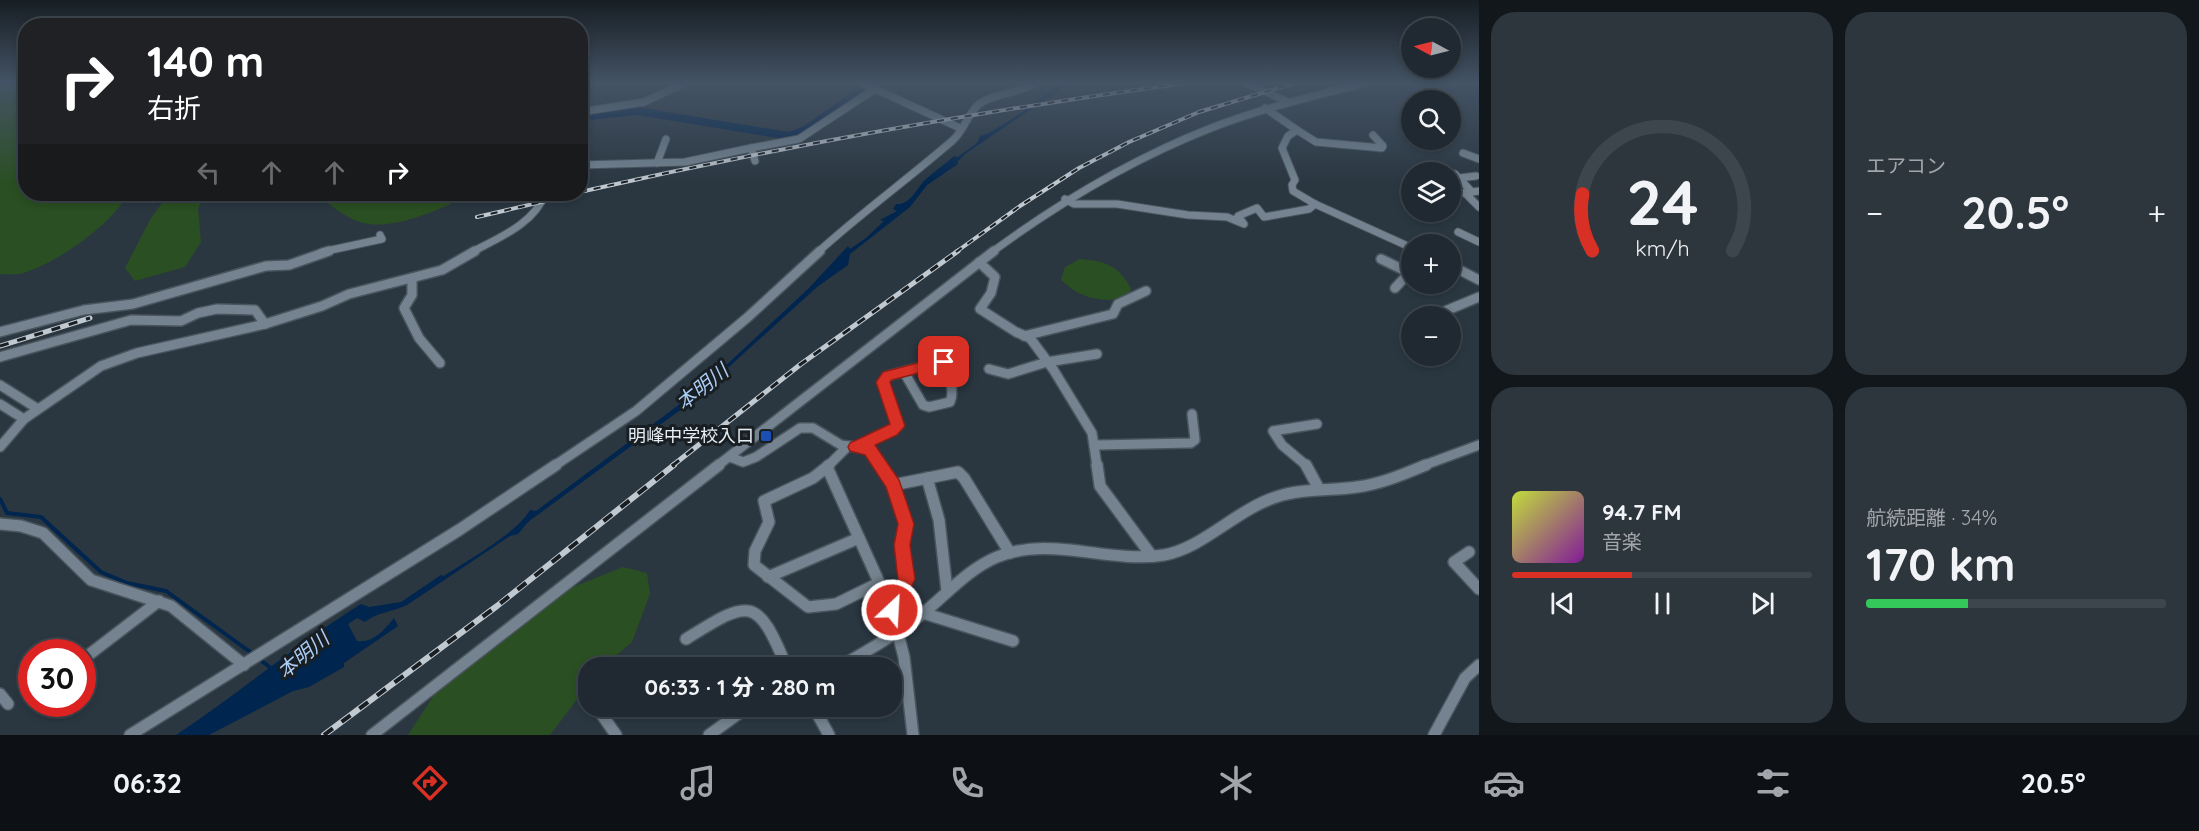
<!DOCTYPE html>
<html lang="ja">
<meta charset="utf-8">
<style>
:root{--surface:#202931;--page:#2d353d;--text:#f1f3f6;--muted:#a2a6ab;--line:#3d454d;--accent:#d93025}
body{margin:0;font-family:Quicksand,"Noto Sans JP",sans-serif;background:var(--page);color:var(--text);height:100vh;display:flex;flex-direction:column;font-size:22px;white-space:nowrap}
*{box-sizing:border-box;margin:0}
p{font-size:20px;color:var(--muted)}
.icon{flex:none;width:33px;height:33px;fill:none;stroke:currentColor;stroke-width:2;stroke-linecap:round;stroke-linejoin:round}
.map{position:relative;flex:1;overflow:hidden}
.side{display:flex;flex-direction:column;gap:12px;padding:12px;background:#12171b;width:720px}
.side>*{flex:none}
.hud{position:absolute;left:18px;top:18px;width:570px;height:183px;border-radius:24px;box-shadow:0 3px 9px #0003,0 0 0 2px var(--line);background:#202124;color:#fff;overflow:hidden}
.needle{width:39px;rotate:277deg}
.tools{position:absolute;left:1401px;top:18px;display:grid;gap:12px}
.tools a{display:grid;place-items:center;width:60px;height:60px;border-radius:50%;background:var(--surface);box-shadow:0 3px 9px #0003,0 0 0 2px var(--line);font-size:30px}
.speed{position:absolute;left:18px;top:639px;display:flex;gap:12px;font-size:30px;font-weight:700;text-align:center}
.speed>*{display:grid;place-content:center;width:78px;height:78px;border-radius:50%;background:var(--surface);box-shadow:0 3px 9px #0003,0 0 0 2px var(--line);line-height:1}
.speed .limit{border:9px solid #d22;background:#fff;color:#111}
.pin{position:absolute;display:grid;place-items:center;width:51px;height:51px;color:#fff;margin:-26px;border-radius:12px;box-shadow:0 3px 9px #0006}
.me{position:absolute;width:66px;margin:-33px;rotate:25deg;stroke-linejoin:round;filter:drop-shadow(0 0 4px #0008)}
.turn{display:flex;align-items:center;gap:21px;height:126px;padding:0 30px;font-size:27px}
.turn .icon{width:78px;height:78px;stroke-width:2.5}
.turn b{display:block;font-size:42px;line-height:51px}
.lanes{display:flex;align-items:center;height:57px;padding:0 30px;background:#0003;justify-content:center;gap:30px;direction:ltr}
.lanes .off{opacity:.35}
.big{font-size:45px;font-weight:800;line-height:1.1}
.side .tile{flex:1;display:flex;flex-direction:column;justify-content:center;gap:9px;min-width:0;padding:0 21px;border-radius:24px;background:var(--page)}
.side .dial{align-items:center;gap:0}
.dial svg{height:156px;overflow:visible;fill:none;stroke:var(--line);stroke-width:7;stroke-linecap:round;text-anchor:middle}
.dial text{fill:var(--text);stroke:none}
.song{display:flex;align-items:center;gap:18px}
.cover{width:72px;height:72px;border-radius:9px;background:linear-gradient(135deg,hsl(70 70% 55%),hsl(290 70% 35%))}
.played{height:6px;border-radius:3px;background:linear-gradient(90deg,var(--accent) 40%,var(--line) 40%)}
.keys{display:flex;justify-content:space-around;direction:ltr}
.heat{display:flex;justify-content:space-between;align-items:center;font-size:33px;direction:ltr}
.charge{height:9px;border-radius:4px;background:linear-gradient(90deg,#34c759 34%,var(--line) 0)}
.side .tiles{flex:1;display:grid;gap:12px;grid-template-columns:repeat(2,1fr)}
.trip{position:absolute;left:578px;top:657px;width:324px;height:60px;border-radius:24px;background:var(--surface);box-shadow:0 3px 9px #0003,0 0 0 2px var(--line);font-weight:800;line-height:60px;text-align:center}
.dock{display:flex;height:96px;justify-content:space-around;align-items:center;background:#0d1014;color:var(--muted)}
.dock .icon{width:42px;height:42px}
.dock .current{color:var(--accent)}
.dock b{font-size:27px;color:var(--text)}
main{display:flex;flex:1;min-height:0}
.map>svg:first-child{display:block}
.green{fill:#2a4f22}
.water{fill:#00254e}
.lines{fill:none;stroke-linecap:round;stroke-linejoin:round}
.stream{stroke:#00254e;stroke-width:4}
.river{fill:#00254e;fill-rule:evenodd}
.minor-far2-casing{stroke:#49545d;stroke-width:9}
.minor-far1-casing{stroke:#49545d;stroke-width:12}
.minor-casing{stroke:#49545d;stroke-width:14}
.minor-far2{stroke:#74838f;stroke-width:7}
.minor-far1{stroke:#74838f;stroke-width:9}
.minor{stroke:#74838f;stroke-width:11}
.rail-far2-casing{stroke:#c0c9d0;stroke-width:4}
.rail-far1-casing{stroke:#c0c9d0;stroke-width:5}
.rail-casing{stroke:#c0c9d0;stroke-width:6}
.rail-far2{stroke:#181e22;stroke-width:2;stroke-dasharray:7;stroke-linecap:butt}
.rail-far1{stroke:#181e22;stroke-width:3;stroke-dasharray:9;stroke-linecap:butt}
.rail{stroke:#181e22;stroke-width:4;stroke-dasharray:11;stroke-linecap:butt}
.route{fill:#d93025;stroke:#8d1f18;stroke-width:1.5}
.transit-dot{fill:#1a4fb4;stroke:#181e22;stroke-width:2}
.labels{text-anchor:middle;stroke-width:6;stroke-linejoin:round;paint-order:stroke}
.poi-label{font-size:18px;fill:#e6eff5;stroke:#181e22;text-anchor:end}
.water-label{font-size:20px;font-style:italic;fill:#abcdf6;stroke:#181e22}
</style>
<main>
<div class="map">
<svg width="1479" height="735" viewBox="0 0 1479 735">
<rect width="100%" height="100%" fill="#2a3741"/>
<g class="green">
<path d="M 0,82 L 25,82 L 26,194 L 127,194 C 115,223 50,268 19,274 C 13,275 6,274 0,274 Z"/>
<path d="M 169,194 L 206,194 L 198,208 L 201,242 L 185,267 L 135,281 L 125,268 L 151,218 Z"/>
<path d="M 318,194 L 461,194 L 463,198 C 439,210 397,228 369,224 C 351,222 330,206 318,194 Z"/>
<path d="M 1080,259 C 1106,261 1117,265 1131,288 L 1128,299 C 1100,301 1082,300 1061,280 L 1065,267 Z"/>
<path d="M 623,567 L 647,573 L 650,594 L 632,642 L 603,667 L 588,668 L 588,685 L 550,735 L 408,735 L 439,687 L 558,593 Z"/>
</g>
<path class="water" d="M 1065,82 L 1071,82 L 965,154 L 958,161 L 958,164 L 927,185 L 910,207 L 850,254 L 848,265 L 817,287 L 687,405 L 528,522 L 518,534 L 510,536 L 407,605 C 393,612 377,612 365,622 L 357,618 L 348,624 L 357,641 C 374,643 384,630 394,618 L 398,626 L 344,663 L 344,667 L 309,687 L 293,691 L 209,735 L 176,735 C 239,693 297,644 361,604 L 369,607 L 401,602 L 441,575 L 444,576 C 468,560 517,533 530,510 L 536,511 L 676,407 L 722,369 L 809,288 L 848,246 L 850,249 L 866,238 L 884,221 L 880,220 L 897,211 L 893,209 L 896,204 C 910,205 916,190 924,181 C 933,172 944,165 954,156 L 958,157 L 977,143 L 980,136 C 990,136 1051,93 1058,84 Z"/>
<g class="lines">
<g class="stream">
<path d="M 0,499 L 7,513 L 41,517 L 101,572 L 127,583 L 166,591 L 253,654"/>
<path d="M 258,658 L 272,669"/>
</g>
<path class="river" d="M 867,82 L 880,82 L 812,132 L 790,140 L 637,115 L 580,121 L 580,113 L 637,107 L 789,132 L 804,126 Z"/>
<g class="minor-far2-casing">
<g id="minor-far2">
<path d="M 860,82 L 960,128"/>
<path d="M 1244,82 L 1288,102"/>
<path d="M 1265,108 L 1297,130 L 1288,136 L 1282,148 L 1295,180 L 1292,185 L 1293,191 L 1315,204 L 1412,248"/>
<path d="M 580,112 L 644,102 L 687,82"/>
<path d="M 1297,130 L 1316,142 L 1382,148 L 1383,146 L 1373,135"/>
<path d="M 751,148 L 799,139 L 875,89"/>
<path d="M 1463,153 L 1479,159"/>
<path d="M 657,163 L 666,139"/>
<path d="M 580,165 L 685,162 L 751,148 L 755,161"/>
<path d="M 1455,174 L 1472,192"/>
<path d="M 1459,178 L 1476,176"/>
<path d="M 1450,191 L 1465,193"/>
<path d="M 1479,191 L 1465,193 L 1479,207"/>
<path d="M 1065,199 L 1074,204 L 1117,204 L 1188,215 L 1227,217 L 1244,224 L 1238,216 L 1257,208 L 1264,217 L 1309,209 L 1315,204"/>
<path d="M 1458,232 L 1479,242"/>
<path d="M 322,252 L 382,239 L 380,235"/>
<path d="M 472,252 C 498,238 534,224 545,194"/>
<path d="M 818,252 C 861,213 908,179 952,141 C 964,131 968,113 979,104 C 996,92 1021,93 1039,82"/>
<path d="M 992,252 C 1060,202 1132,159 1211,128 C 1263,108 1316,95 1370,82"/>
</g>
</g>
<g class="minor-far1-casing">
<g id="minor-far1">
<path d="M 1381,259 L 1412,274"/>
<path d="M 979,262 L 995,277 L 991,293 L 980,309 L 1016,332 L 1030,338 L 1053,369 L 1092,433 L 1097,466"/>
<path d="M 1450,265 L 1479,280"/>
<path d="M 412,279 L 412,295 L 404,308 L 419,338 L 440,363"/>
<path d="M 1437,284 L 1442,286"/>
<path d="M 1395,288 L 1409,273"/>
<path d="M 1443,312 L 1479,297"/>
<path d="M 0,332 L 84,310 L 133,304 L 266,266 L 289,265 L 329,251"/>
<path d="M 1024,336 L 1113,314 L 1118,304 L 1146,291"/>
<path d="M 0,357 L 131,320 L 181,321 L 198,313 L 217,309 L 255,310 L 265,324"/>
<path d="M 989,369 L 1008,374 L 1047,362 L 1097,354"/>
<path d="M 0,385 L 38,409"/>
<path d="M 0,404 L 24,419"/>
<path d="M 1097,445 L 1191,443 L 1195,440 L 1192,414"/>
<path d="M 0,447 L 24,419 L 101,366 L 137,353 L 265,324 L 322,306 L 349,294 L 442,270 L 475,251"/>
<path d="M 856,447 L 898,426 L 883,382 L 887,376 L 944,361 C 949,372 955,391 950,402 L 929,407 L 923,405 L 904,372"/>
<path d="M 730,457 L 743,462 L 756,457 L 800,428 L 813,428 L 841,445 L 870,449 L 881,466"/>
<path d="M 554,466 L 636,411 L 748,317 L 820,251"/>
<path d="M 717,466 L 994,251"/>
<path d="M 828,466 L 848,446"/>
<path d="M 1307,466 L 1282,445 L 1273,431 L 1317,424"/>
<path d="M 1422,466 L 1479,445"/>
</g>
</g>
<g class="minor-casing">
<g id="minor">
<path d="M 829,465 L 827,467 L 892,611"/>
<path d="M 880,465 L 893,485 L 906,524 L 902,545 L 906,579 L 892,611 L 904,657 L 913,735"/>
<path d="M 1097,465 L 1100,486 L 1151,555"/>
<path d="M 1306,465 L 1319,489"/>
<path d="M 827,467 L 813,478 L 764,501 L 769,522 L 755,551 L 754,565 L 808,607 L 836,604 L 879,583"/>
<path d="M 927,478 L 939,520 L 947,591"/>
<path d="M 893,485 L 958,472 L 964,478 L 1010,553"/>
<path d="M 0,524 L 21,526 L 43,533 L 91,580 L 171,606 L 244,665"/>
<path d="M 1469,552 L 1454,562 L 1479,589"/>
<path d="M 768,577 L 859,538"/>
<path d="M 923,613 L 1013,641"/>
<path d="M 686,639 C 750,599 757,595 787,668"/>
<path d="M 82,660 L 159,601"/>
<path d="M 651,668 L 654,665"/>
<path d="M 837,668 C 866,652 895,635 921,615 C 946,595 968,569 997,557 C 1051,535 1108,564 1164,555 C 1203,548 1236,510 1276,497 C 1302,488 1330,491 1357,487 C 1381,484 1404,474 1426,465"/>
<path d="M 0,694 L 8,704"/>
<path d="M 601,706 L 598,709 L 616,735"/>
<path d="M 813,706 L 829,735"/>
<path d="M 130,735 L 459,530 L 556,465"/>
<path d="M 372,735 L 719,465"/>
<path d="M 709,735 L 749,706"/>
<path d="M 1434,735 L 1465,678 L 1479,665"/>
</g>
</g>
<use href="#minor-far2" class="minor-far2"/>
<use href="#minor-far1" class="minor-far1"/>
<use href="#minor" class="minor"/>
<g class="rail-far2-casing">
<g id="rail-far2">
<path d="M 580,192 C 783,146 987,110 1193,82"/>
<path d="M 477,217 L 576,194"/>
<path d="M 956,252 L 1020,206 L 1079,168 L 1129,142 L 1199,112 L 1298,82"/>
</g>
</g>
<g class="rail-far1-casing">
<g id="rail-far1">
<path d="M 0,346 L 90,318"/>
<path d="M 672,466 L 801,364 L 958,251"/>
</g>
</g>
<g class="rail-casing">
<path id="rail" d="M 324,735 L 497,606 L 674,465"/>
</g>
<use href="#rail-far2" class="rail-far2"/>
<use href="#rail-far1" class="rail-far1"/>
<use href="#rail" class="rail"/>
</g>
<linearGradient id="sky" x2="0" y2="1"><stop stop-color="#171e24"/><stop offset="0.45" stop-color="#445365"/><stop offset="1" stop-color="#445365" stop-opacity="0"/></linearGradient>
<rect width="1479" height="184" fill="url(#sky)"/>
<path class="route" d="M 944,356 L 951,362 L 949,365 L 892,380 L 890,382 L 905,426 L 897,435 L 875,445 L 899,480 L 914,524 L 910,545 L 915,579 L 898,616 L 892,619 L 886,616 L 883,610 L 898,579 L 894,545 L 898,524 L 886,487 L 865,455 L 850,451 L 848,447 L 850,443 L 890,424 L 876,382 L 883,372 Z"/>
<rect class="transit-dot" x="760" y="430" width="12" height="12" rx="3"/>
<g class="labels">
<g class="poi-label">
<text x="754" y="442">明峰中学校入口</text>
</g>
<g class="water-label">
<text transform="translate(702 387) rotate(-39)" y="7">本明川</text>
<text transform="translate(303 655) rotate(-40)" y="7">本明川</text>
</g>
</g>
</svg>
<div class="tools">
<a><svg class="needle" viewBox="-14 -14 28 28"><path d="M0-13l5 13h-10z" fill="#e53935"/><path d="M0 13l5-13h-10z" fill="#a2a6ab"/></svg></a>
<a><svg class="icon" aria-label="search" viewBox="0 0 24 24"><circle cx="10" cy="10" r="6"/><path d="M15 15l6 6"/></svg></a>
<a><svg class="icon" aria-label="layers" viewBox="0 0 24 24"><path d="M12 4l9 5-9 5-9-5zM3 14l9 5 9-5"/></svg></a>
<a>+</a>
<a>−</a>
</div>
<div class="speed"><div class="limit">30</div></div>
<div class="pin" style="left:944px;top:362px;background:#d93025"><svg class="icon" aria-label="arrive" viewBox="0 0 24 24"><path d="M6 21V4h12l-3 4 3 4H6"/></svg></div>
<svg class="me" style="left:892px;top:610px" viewBox="-20 -20 40 40"><circle r="17" fill="#d93025" stroke="#fff" stroke-width="3"/><path d="M0-11L8 9 0 5-8 9z" fill="#fff"/></svg>
<div class="trip">06:33 · 1 分 · 280 m</div>
<div class="hud">
<div class="turn"><svg class="icon" aria-label="right" viewBox="0 0 24 24"><path d="M7 20v-9h11M14 6l5 5-5 5"/></svg><div><b>140 m</b>右折</div></div>
<div class="lanes"><svg class="icon off" aria-label="left" viewBox="0 0 24 24"><path d="M17 20v-9H6M10 6l-5 5 5 5"/></svg><svg class="icon off" aria-label="ahead" viewBox="0 0 24 24"><path d="M12 20V5M6 11l6-6 6 6"/></svg><svg class="icon off" aria-label="ahead" viewBox="0 0 24 24"><path d="M12 20V5M6 11l6-6 6 6"/></svg><svg class="icon" aria-label="right" viewBox="0 0 24 24"><path d="M7 20v-9h11M14 6l5 5-5 5"/></svg></div>
</div>
</div>
<section class="side">
<div class="tiles">
<div class="tile dial"><svg viewBox="0 0 100 80">
<path d="M14 69A42 42 0 1 1 86 69"/>
<path d="M14 69A42 42 0 0 1 9 40" stroke="#d93025"/>
<text x="50" y="56" font-size="32" font-weight="700">24</text>
<text x="50" y="72" font-size="11">km/h</text>
</svg></div>
<div class="tile"><p>エアコン</p>
<div class="heat"><a>−</a><b class="big">20.5°</b><a>+</a></div>
</div>
<div class="tile">
<div class="song"><i class="cover"></i><div><b>94.7 FM</b><p>音楽</p></div></div>
<div class="played"></div>
<div class="keys"><svg class="icon" aria-label="previous" viewBox="0 0 24 24"><path d="M18 5L8 12l10 7zM5 5v14"/></svg><svg class="icon" aria-label="pause" viewBox="0 0 24 24"><path d="M8 5v14M16 5v14"/></svg><svg class="icon" aria-label="next" viewBox="0 0 24 24"><path d="M6 5l10 7-10 7zM19 5v14"/></svg></div>
</div>
<div class="tile"><p>航続距離 · 34%</p><b class="big">170 km</b><div class="charge"></div></div>
</div>
</section>
</main>
<nav class="dock">
<b>06:32</b>
<svg class="icon current" aria-label="directions" viewBox="0 0 24 24"><path d="M12 3l9 9-9 9-9-9zM9 14v-3h6M13 9l2 2-2 2"/></svg>
<svg class="icon" aria-label="music" viewBox="0 0 24 24"><path d="M9 18V5l10-2v13"/><circle cx="6" cy="18" r="3"/><circle cx="16" cy="16" r="3"/></svg>
<svg class="icon" aria-label="phone" viewBox="0 0 24 24"><path d="M5 4h4l2 5-3 2q2 4 5 5l2-3 5 2v4C11 20 4 13 5 4z"/></svg>
<svg class="icon" aria-label="climate" viewBox="0 0 24 24"><path d="M12 3v18M4 7l16 10M4 17L20 7"/></svg>
<svg class="icon" aria-label="car" viewBox="0 0 24 24"><path d="M5 17H2v-5l4-1 3-4h7l3 4 3 1v5h-3M9 17h6M6 11h13"/><circle cx="7" cy="17" r="2"/><circle cx="17" cy="17" r="2"/></svg>
<svg class="icon" aria-label="filters" viewBox="0 0 24 24"><path d="M4 7h16M4 17h16"/><circle cx="9" cy="7" r="2"/><circle cx="15" cy="17" r="2"/></svg>
<b>20.5°</b>
</nav>
